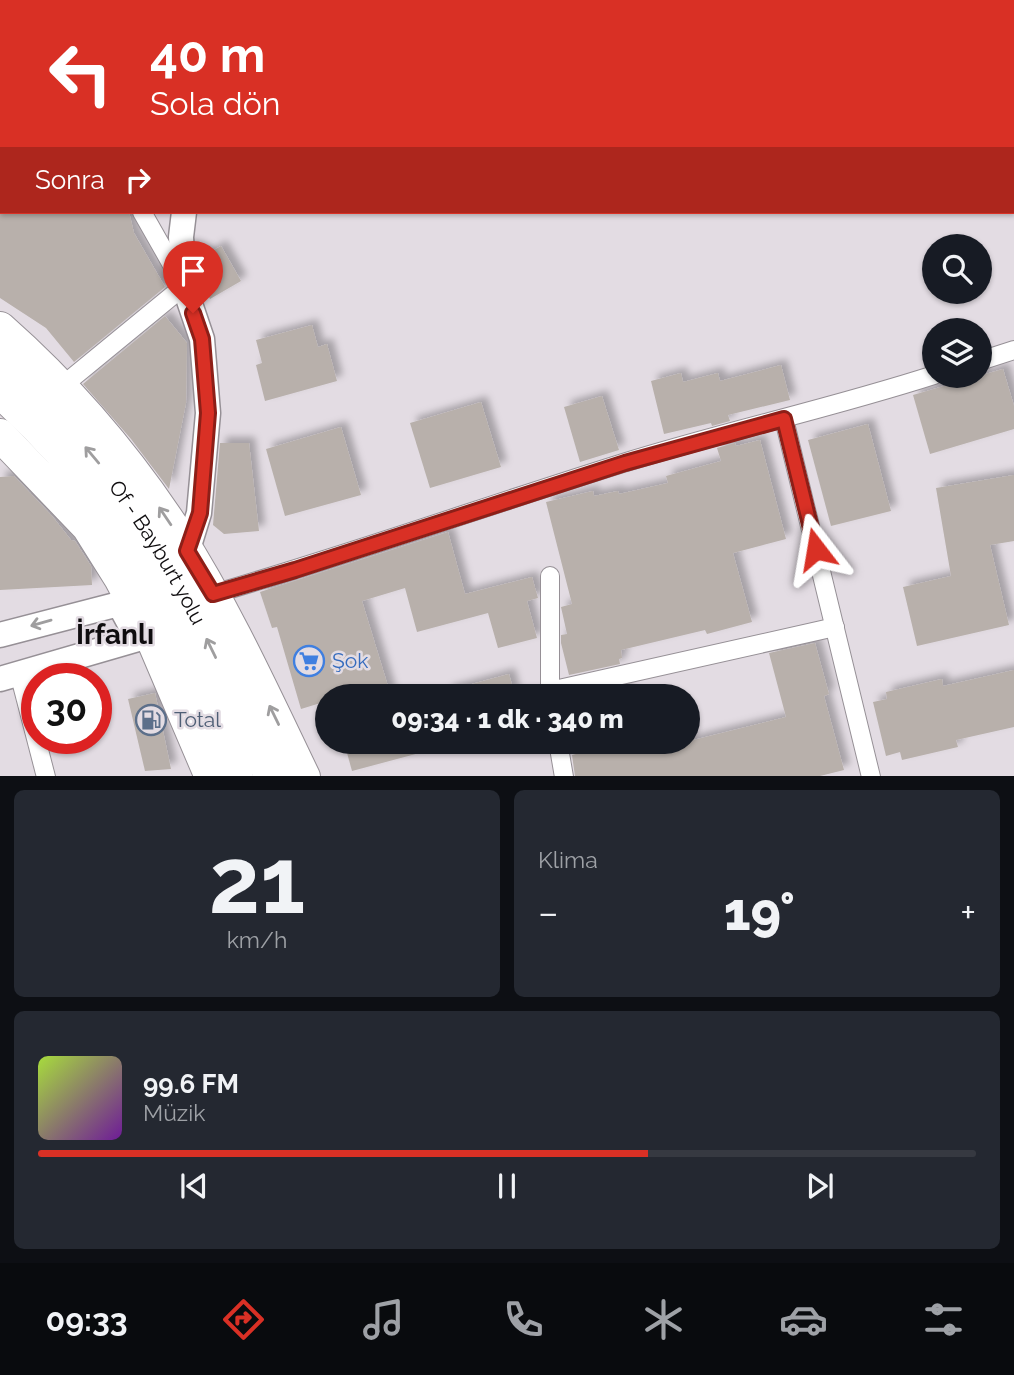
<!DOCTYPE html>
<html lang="tr">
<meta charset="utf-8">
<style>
:root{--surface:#171b24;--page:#242831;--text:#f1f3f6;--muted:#9ea1a6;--line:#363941;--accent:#d93025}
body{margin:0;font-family:Raleway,sans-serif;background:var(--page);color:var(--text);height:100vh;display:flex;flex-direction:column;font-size:26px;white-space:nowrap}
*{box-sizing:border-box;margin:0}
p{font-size:23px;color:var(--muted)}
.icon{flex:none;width:38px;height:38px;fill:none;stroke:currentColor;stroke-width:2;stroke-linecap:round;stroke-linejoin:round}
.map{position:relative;height:776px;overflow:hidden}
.panel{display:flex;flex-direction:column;gap:14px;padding:14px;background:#0d0f14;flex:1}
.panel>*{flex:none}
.hud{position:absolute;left:0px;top:0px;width:1015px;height:214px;box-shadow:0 2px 5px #0004;background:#d93025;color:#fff;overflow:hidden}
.tools{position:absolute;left:922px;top:234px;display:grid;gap:14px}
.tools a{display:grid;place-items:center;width:70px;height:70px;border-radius:50%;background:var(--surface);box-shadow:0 2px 5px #0004;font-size:35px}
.speed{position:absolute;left:21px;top:663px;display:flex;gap:14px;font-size:35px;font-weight:700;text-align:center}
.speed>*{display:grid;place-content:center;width:91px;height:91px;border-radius:50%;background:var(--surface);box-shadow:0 2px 5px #0004;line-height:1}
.speed .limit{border:10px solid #d22;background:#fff;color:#111}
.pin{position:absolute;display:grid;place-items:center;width:60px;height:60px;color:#fff;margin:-72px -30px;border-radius:50% 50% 50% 0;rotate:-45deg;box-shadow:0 0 7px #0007}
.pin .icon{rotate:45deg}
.me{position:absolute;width:77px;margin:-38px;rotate:346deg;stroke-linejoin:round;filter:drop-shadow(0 0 5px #0008)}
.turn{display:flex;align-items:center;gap:24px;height:147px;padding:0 35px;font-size:32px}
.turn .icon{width:91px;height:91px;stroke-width:2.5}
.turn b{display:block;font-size:49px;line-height:60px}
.then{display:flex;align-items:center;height:66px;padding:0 35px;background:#0003;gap:14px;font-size:26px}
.big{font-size:52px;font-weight:800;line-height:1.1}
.panel .card{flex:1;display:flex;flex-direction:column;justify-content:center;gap:10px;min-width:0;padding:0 24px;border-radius:10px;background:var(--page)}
.panel .dial{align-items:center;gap:0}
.dial b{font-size:91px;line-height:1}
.song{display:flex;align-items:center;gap:21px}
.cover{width:84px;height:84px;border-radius:10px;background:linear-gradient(135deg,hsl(80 70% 55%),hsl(280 70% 35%))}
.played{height:7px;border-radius:4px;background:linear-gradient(90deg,var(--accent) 65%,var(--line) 65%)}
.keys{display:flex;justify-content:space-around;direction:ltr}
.heat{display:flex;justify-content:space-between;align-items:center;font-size:38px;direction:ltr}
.panel .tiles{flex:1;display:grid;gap:14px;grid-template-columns:1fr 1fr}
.card:last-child{grid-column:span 2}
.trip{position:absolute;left:315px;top:684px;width:385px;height:70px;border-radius:35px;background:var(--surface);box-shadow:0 2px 5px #0004;font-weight:800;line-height:70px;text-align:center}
.tab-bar{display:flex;height:112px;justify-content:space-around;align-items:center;background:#090b0e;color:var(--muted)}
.tab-bar .icon{width:49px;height:49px}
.tab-bar .selected{color:var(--accent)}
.tab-bar b{font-size:32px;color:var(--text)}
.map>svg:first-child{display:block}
.building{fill:#b8b0ab;filter:url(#shadow)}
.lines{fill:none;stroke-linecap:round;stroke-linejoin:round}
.street-casing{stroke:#969096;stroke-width:20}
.secondary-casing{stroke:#969096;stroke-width:27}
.highway-casing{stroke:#969096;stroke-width:34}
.street{stroke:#fff;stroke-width:18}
.secondary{stroke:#fff;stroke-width:24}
.highway{stroke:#fff;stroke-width:32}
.oneway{stroke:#9f9e9f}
.route-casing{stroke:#8d1f18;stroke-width:18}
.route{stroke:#d93025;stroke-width:12}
.labels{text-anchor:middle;stroke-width:5;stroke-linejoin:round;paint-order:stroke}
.street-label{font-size:21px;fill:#0f0d0f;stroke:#e3dce3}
.shop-label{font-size:21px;fill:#366cbe;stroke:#e3dce3;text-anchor:start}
.service-label{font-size:21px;fill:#4e5e75;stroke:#e3dce3;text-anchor:start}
.district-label{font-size:28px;font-weight:bold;fill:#0f0d0f;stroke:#e3dce3}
</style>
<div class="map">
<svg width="1014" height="777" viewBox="0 0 1014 777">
<defs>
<filter id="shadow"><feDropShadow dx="6" dy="-6" stdDeviation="3.5" flood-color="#0004"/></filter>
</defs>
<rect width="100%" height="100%" fill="#e3dce3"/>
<g class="building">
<path d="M 0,212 L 129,212 L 134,233 L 165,287 L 74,362 L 46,328 L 0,298 Z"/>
<path d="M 221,246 L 241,281 L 210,299 L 199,280 L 197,260 Z"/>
<path d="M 165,316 L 187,343 L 186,403 L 169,489 L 131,439 L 83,384 Z"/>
<path d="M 312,325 L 318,347 L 327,344 L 337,381 L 265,401 L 256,365 L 262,363 L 256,340 Z"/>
<path d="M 781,365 L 790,400 L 728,415 L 730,421 L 712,426 L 711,423 L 664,434 L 651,381 L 681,373 L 683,382 L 718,373 L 720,381 Z"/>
<path d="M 1003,369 L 1014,406 L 1014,429 L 930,454 L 913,395 Z"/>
<path d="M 602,396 L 619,450 L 580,462 L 564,407 Z"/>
<path d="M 481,402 L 501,467 L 430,488 L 410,423 Z"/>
<path d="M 868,424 L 891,511 L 831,526 L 808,440 Z"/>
<path d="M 341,427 L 361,495 L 285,516 L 266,449 Z"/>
<path d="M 760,440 L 786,539 L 733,553 L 752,622 L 707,634 L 705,630 L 621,650 L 622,658 L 619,659 L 620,664 L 569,675 L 561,643 L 561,635 L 567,634 L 561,607 L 572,604 L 546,502 L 593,491 L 594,496 L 618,491 L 619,494 L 668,483 L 666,476 L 721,461 L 717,448 L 735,443 L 736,446 Z"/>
<path d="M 220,443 L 249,443 L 259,531 L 224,534 L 213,525 Z"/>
<path d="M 1014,475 L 1014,541 L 990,545 L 1009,625 L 917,646 L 903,587 L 951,576 L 936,488 Z"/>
<path d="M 14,476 L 52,516 L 71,540 L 75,541 L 91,566 L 92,585 L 0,590 L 0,477 Z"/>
<path d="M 448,532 L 465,594 L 532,577 L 538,598 L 527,601 L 537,638 L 498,648 L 488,613 L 417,632 L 405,588 L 362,601 L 391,696 L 327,696 L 327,701 L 301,709 L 277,627 L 272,628 L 260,592 Z"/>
<path d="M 815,643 L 829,694 L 824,696 L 844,770 L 820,776 L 575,776 L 572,755 L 623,742 L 638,742 L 641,753 L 786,717 L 769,653 Z"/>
<path d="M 1014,670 L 1014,727 L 956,740 L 958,747 L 902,760 L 900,752 L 886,756 L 873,702 L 887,699 L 886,692 L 942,679 L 943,686 Z"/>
<path d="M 509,674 L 515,696 L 447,696 L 446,691 Z"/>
<path d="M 625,686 L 628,696 L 577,696 Z"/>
<path d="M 155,693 L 171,769 L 145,771 L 128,699 Z"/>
<path d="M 344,742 L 442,742 L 442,747 L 352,771 Z"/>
</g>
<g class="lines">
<g class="street-casing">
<g id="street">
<path d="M 39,0 L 41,2"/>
<path d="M 0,72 L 2,77"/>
<path d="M 980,361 L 1014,350"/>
<path d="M 61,387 L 184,286 L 142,212"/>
<path d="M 784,419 L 871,777"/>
<path d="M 213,594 C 351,554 486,506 623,463 C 726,431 832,408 934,375"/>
<path d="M 19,673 L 46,777"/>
<path d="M 550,691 L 550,576"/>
<path d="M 551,696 L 550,691 L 835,627"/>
<path d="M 558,742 L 564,777"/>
</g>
</g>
<g class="secondary-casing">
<g id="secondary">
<path d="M 296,2 L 296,0"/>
<path d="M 184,562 L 199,513 L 208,413 L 202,339 L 184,286 L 181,237 L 184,212"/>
<path d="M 0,635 L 119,604 L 138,639 L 0,679"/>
</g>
</g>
<g class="highway-casing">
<g id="highway">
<path d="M 0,328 C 68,388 127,457 176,532 C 226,610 264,694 304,777"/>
<path id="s1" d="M 0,360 C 52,407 98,458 137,516 C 192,596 231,688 271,777"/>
<path d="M 0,392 C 51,438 99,493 134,552 C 175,623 204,701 237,777"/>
<path d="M 0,435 L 88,527 L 120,578 L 150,634 L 211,777"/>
</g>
</g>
<use href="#street" class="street"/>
<use href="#secondary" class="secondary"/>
<use href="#highway" class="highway"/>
</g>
<defs><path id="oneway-shaft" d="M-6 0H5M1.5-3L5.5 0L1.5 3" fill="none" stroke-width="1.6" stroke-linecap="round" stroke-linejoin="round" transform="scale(1.75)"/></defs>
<g class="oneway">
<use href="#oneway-shaft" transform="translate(92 455) rotate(-130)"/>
<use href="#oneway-shaft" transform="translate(165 516) rotate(-124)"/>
<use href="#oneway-shaft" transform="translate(41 623) rotate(164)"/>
<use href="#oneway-shaft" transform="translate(211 648) rotate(-116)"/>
<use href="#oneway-shaft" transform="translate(274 715) rotate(-116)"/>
</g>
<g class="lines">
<g class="route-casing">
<path id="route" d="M 193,313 L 202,339 L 208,413 L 200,513 L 187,551 L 213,594 L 295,570 L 625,463 L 784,419 L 816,549"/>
</g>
<use href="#route" class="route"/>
</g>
<defs>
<g id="supermarket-ring" transform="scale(1.575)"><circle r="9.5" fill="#e3dce3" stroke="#3f7fe0" stroke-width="1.5"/><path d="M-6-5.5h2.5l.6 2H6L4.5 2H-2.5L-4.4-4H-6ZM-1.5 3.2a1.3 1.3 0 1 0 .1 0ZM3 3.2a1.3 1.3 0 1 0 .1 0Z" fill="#3f7fe0"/></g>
<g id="fuel-ring" transform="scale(1.575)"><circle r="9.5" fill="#e3dce3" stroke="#5c6f8a" stroke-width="1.5"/><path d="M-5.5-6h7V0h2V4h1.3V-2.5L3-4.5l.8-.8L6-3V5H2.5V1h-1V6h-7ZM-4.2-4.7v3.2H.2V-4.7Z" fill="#5c6f8a"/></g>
</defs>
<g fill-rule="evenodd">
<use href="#supermarket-ring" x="309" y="661"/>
<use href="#fuel-ring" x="151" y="720"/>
</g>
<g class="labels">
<g class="street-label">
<text dy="7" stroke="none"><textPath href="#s1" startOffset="250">Of - Bayburt yolu</textPath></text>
</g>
<g class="shop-label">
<text x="332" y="668">Şok</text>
</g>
<g class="service-label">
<text x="174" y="727">Total</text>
</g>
<g class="district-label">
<text x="115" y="644">İrfanlı</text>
</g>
</g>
</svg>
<div class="tools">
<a><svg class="icon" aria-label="search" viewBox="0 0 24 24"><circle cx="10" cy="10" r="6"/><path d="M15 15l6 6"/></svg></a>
<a><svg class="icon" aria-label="layers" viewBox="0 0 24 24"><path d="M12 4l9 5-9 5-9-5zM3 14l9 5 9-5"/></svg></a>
</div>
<div class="speed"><div class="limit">30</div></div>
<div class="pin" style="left:193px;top:313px;background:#d93025"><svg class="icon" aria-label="arrive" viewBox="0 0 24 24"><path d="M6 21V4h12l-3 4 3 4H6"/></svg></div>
<svg class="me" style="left:816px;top:549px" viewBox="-20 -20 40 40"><path d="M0-17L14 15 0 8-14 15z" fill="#d93025" stroke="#fff" stroke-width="4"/></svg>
<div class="trip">09:34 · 1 dk · 340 m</div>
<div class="hud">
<div class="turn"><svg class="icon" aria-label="left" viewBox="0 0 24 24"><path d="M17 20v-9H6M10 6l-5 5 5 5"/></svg><div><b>40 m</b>Sola dön</div></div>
<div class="then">Sonra<svg class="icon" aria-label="right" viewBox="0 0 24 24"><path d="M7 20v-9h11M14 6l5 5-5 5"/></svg></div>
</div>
</div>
<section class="panel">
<div class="tiles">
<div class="card dial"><b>21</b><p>km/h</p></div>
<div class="card"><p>Klima</p>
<div class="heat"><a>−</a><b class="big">19°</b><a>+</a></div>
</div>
<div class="card">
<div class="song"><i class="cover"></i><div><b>99.6 FM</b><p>Müzik</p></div></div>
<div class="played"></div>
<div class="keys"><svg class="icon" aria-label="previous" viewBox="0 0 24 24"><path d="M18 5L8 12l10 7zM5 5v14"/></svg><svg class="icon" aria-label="pause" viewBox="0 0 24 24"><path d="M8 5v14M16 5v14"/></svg><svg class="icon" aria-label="next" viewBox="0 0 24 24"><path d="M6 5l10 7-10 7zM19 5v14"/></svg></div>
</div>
</div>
</section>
<nav class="tab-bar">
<b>09:33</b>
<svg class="icon selected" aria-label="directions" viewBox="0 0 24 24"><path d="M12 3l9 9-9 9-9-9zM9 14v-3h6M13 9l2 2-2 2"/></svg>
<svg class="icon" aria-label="music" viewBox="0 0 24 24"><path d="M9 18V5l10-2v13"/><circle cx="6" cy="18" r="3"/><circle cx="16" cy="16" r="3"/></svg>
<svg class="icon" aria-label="phone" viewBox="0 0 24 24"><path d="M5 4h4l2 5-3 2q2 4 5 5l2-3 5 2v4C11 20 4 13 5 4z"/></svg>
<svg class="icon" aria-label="climate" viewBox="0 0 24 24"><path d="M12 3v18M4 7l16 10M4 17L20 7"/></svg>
<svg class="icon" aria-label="car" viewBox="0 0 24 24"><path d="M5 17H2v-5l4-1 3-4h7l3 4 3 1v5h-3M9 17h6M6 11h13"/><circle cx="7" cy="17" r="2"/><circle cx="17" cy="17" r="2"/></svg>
<svg class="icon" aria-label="filters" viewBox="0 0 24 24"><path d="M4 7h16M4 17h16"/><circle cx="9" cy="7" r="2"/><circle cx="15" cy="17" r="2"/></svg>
</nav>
